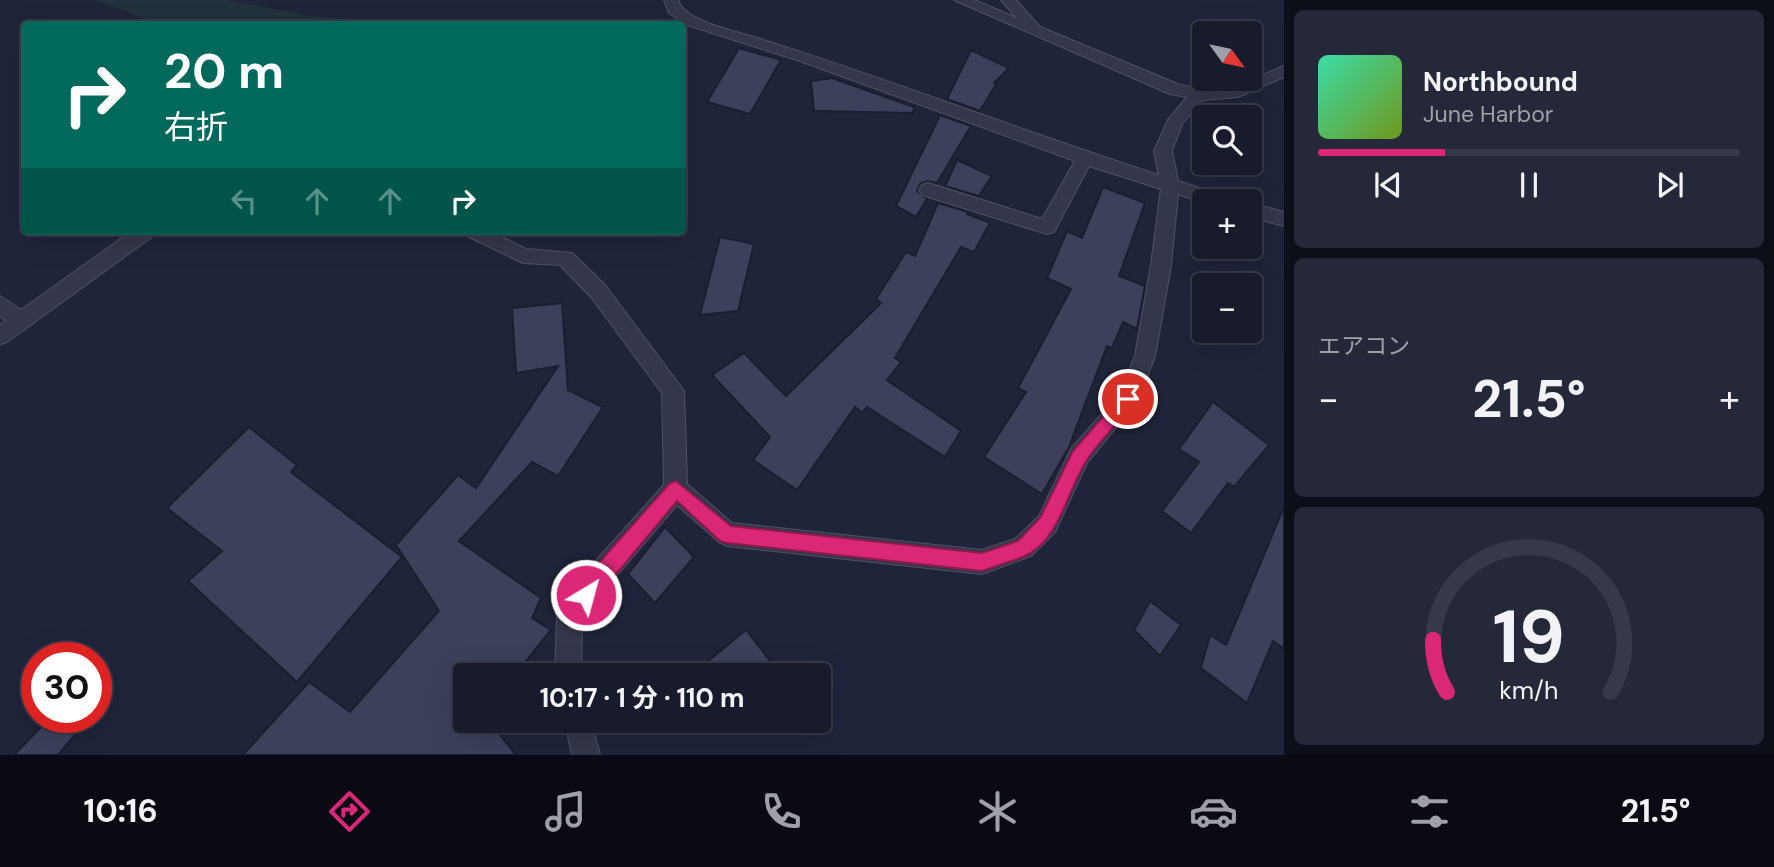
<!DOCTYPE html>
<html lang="ja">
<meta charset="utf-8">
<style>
:root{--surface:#181b2c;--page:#252838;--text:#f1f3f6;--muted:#9fa1a9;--line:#363948;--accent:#db2777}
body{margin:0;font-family:"DM Sans","Noto Sans JP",sans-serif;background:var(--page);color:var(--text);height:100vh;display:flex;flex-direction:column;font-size:26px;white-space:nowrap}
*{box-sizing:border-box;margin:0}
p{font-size:23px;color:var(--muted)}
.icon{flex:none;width:38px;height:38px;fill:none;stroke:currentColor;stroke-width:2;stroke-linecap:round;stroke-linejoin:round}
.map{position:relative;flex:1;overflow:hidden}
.drawer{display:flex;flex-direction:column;gap:10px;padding:10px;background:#0d0f18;width:490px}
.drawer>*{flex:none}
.banner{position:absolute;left:21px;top:21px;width:665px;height:214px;border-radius:7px;box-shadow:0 7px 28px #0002,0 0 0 2px var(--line);background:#00695c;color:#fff;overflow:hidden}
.needle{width:46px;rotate:123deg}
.tools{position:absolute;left:1192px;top:21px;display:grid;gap:14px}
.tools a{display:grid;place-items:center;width:70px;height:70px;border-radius:7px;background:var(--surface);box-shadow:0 7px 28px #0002,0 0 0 2px var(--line);font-size:35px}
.speed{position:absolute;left:21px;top:642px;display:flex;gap:14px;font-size:35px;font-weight:700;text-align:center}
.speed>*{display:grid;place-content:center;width:91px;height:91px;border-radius:50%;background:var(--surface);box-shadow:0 7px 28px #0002,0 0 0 2px var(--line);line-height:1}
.speed .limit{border:10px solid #d22;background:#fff;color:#111}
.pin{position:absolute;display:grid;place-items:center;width:60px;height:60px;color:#fff;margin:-30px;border:4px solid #fff;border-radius:50%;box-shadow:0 2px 7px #0007}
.me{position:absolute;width:77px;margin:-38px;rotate:37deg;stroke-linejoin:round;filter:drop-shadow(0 0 5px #0008)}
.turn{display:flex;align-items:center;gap:24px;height:147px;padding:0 28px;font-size:32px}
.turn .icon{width:91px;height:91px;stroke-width:2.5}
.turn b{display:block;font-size:49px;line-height:60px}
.lanes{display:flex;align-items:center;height:66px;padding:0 28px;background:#0003;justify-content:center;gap:35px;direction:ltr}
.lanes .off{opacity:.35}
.big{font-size:52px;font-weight:700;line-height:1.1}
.drawer .widget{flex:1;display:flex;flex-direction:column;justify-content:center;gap:10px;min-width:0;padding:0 24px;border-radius:10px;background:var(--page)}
.drawer .dial{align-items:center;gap:0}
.dial svg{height:182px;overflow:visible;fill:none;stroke:var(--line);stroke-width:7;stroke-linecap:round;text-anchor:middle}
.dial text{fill:var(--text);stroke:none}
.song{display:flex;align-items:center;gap:21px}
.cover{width:84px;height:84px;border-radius:10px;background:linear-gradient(135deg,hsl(160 70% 55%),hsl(80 70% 35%))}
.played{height:7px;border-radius:4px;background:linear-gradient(90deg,var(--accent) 30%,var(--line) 30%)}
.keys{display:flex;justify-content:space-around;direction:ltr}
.heat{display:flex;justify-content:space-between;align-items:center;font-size:38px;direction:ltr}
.trip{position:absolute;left:453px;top:663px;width:378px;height:70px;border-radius:7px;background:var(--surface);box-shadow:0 7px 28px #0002,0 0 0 2px var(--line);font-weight:700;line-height:70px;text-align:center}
.dock{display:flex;height:112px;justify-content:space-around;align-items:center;background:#0a0b12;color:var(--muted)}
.dock .icon{width:49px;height:49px}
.dock .selected{color:var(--accent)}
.dock b{font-size:32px;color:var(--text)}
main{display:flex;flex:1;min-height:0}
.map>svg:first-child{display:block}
.green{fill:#22313b}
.building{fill:#3c405b;stroke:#1b1e31;stroke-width:2}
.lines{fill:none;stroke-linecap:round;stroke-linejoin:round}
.minor-casing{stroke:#4f5165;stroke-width:2}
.minor{fill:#34374b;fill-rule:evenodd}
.route{fill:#db2777;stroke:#8e194d;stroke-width:2}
</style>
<main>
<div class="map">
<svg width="1284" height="755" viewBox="0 0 1284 755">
<rect width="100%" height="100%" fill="#20243a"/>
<path class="green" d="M 95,0 L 228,0 L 310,16 L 411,24 L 161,24 Z"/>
<g class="building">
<path d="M 739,48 L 781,60 L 750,114 L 707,102 Z"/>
<path d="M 971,50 L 1009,68 L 994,83 L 996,84 L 980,111 L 947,99 Z"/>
<path d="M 832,78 L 914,107 L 913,113 L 814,111 L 811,81 Z"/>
<path d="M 940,115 L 971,126 L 937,183 L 927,181 L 920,184 L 917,191 L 927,199 L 916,217 L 896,206 Z"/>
<path d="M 957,160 L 992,176 L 979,196 L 945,186 Z"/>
<path d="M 1103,187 L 1145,203 L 1119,276 L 1145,286 L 1137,329 L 1123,322 L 1112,348 L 1107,346 L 1069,447 L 1042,494 L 984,457 L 1026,392 L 1018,388 L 1071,289 L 1047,278 L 1067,231 L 1082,238 Z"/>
<path d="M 938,203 L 968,212 L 967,214 L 990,223 L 974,252 L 961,247 L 895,358 L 901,362 L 887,380 L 961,431 L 945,457 L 867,407 L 862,413 L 855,407 L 797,490 L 753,460 L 770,437 L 712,375 L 744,353 L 786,396 L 881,303 L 876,299 L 906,252 L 915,256 Z"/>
<path d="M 720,237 L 754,244 L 738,311 L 700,315 Z"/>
<path d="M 562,303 L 568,390 L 603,407 L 558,476 L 532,462 L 459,541 L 541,598 L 532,618 L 551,630 L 514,676 L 454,676 L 466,690 L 466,721 L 489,721 L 516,755 L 243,755 L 309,682 L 350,712 L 439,611 L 396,545 L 458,475 L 476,488 L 558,366 L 516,373 L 512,308 Z"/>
<path d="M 1213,402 L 1269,445 L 1234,487 L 1228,483 L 1191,533 L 1162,511 L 1199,462 L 1179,449 Z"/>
<path d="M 249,427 L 297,465 L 291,472 L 402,557 L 297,682 L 188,581 L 222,551 L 167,508 Z"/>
<path d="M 1284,507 L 1284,649 L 1273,641 L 1247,703 L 1201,668 L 1210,635 L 1226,645 Z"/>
<path d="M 665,527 L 694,557 L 655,603 L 628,574 Z"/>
<path d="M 1150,601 L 1181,625 L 1160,656 L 1134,630 Z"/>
<path d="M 746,630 L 782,676 L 690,676 Z"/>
<path d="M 50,718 L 89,718 L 58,755 L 14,755 Z"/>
</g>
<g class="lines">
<g class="minor-casing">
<g id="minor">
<path d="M 664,0 L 678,0 C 685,22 736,31 757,38 C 892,80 1024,132 1159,175 L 1154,151 L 1168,120 L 1187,97 L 1170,94 L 954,0 L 974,0 L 1017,18 L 1001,0 L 1016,0 L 1040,27 L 1180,85 L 1208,90 L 1231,88 L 1284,66 L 1284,77 L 1238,97 L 1203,100 L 1183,122 L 1172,151 L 1178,181 L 1225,196 L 1228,201 L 1204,203 L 1178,194 L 1171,265 L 1155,356 L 1139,399 L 1087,463 L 1055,532 L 1031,556 L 982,574 L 727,546 L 719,542 L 677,505 L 611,582 L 582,622 L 581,676 L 555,676 L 557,618 L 561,609 L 593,564 L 664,485 L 662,393 L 591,297 L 560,265 L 523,263 L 467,236 L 465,231 L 490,231 L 526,249 L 572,253 L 605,285 L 684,391 L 687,484 L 732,523 L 982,550 L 1015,539 L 1039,516 L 1071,449 L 1120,393 L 1135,356 L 1151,265 L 1161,189 L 1089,166 L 1054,232 L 1047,234 L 922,195 L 919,190 L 922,185 L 928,183 L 1042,219 L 1075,161 L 800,61 L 687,25 L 669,13 Z"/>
<path d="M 1250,203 L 1284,212 L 1284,226 L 1250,217 Z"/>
<path d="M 132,231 L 155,231 L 153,236 L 7,342 L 0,344 L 0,325 L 6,321 L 0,316 L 0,296 L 21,310 Z"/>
<path d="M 565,721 L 591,721 L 600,755 L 572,755 Z"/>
</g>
</g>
<use href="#minor" class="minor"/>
</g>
<path class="route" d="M 1128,392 L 1134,394 L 1137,399 L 1134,404 C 1118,423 1098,442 1085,463 C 1067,492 1059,542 1023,557 L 982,571 L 727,543 L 720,541 L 677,501 L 593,602 L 586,605 L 579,602 L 577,595 L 596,566 L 670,483 L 676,481 L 731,526 L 982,553 L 1018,541 L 1040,518 L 1073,451 L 1123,394 Z"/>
</svg>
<div class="tools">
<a><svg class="needle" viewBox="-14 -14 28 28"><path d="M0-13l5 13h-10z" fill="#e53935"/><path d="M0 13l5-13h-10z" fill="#9fa1a9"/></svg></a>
<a><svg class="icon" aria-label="search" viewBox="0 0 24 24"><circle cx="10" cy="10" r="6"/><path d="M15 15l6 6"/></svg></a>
<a>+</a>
<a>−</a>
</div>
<div class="speed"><div class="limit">30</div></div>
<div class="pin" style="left:1128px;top:399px;background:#d93025"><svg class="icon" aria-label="arrive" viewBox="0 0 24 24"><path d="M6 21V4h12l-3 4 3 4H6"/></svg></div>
<svg class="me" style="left:586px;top:595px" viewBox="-20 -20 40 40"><circle r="17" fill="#db2777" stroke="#fff" stroke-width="3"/><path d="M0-11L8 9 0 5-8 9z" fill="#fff"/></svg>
<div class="trip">10:17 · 1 分 · 110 m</div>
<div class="banner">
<div class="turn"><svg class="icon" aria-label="right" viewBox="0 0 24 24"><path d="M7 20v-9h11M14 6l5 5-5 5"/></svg><div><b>20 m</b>右折</div></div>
<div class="lanes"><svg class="icon off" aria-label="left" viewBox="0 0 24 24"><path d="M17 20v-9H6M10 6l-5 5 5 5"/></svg><svg class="icon off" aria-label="ahead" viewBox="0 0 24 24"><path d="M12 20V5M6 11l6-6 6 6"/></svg><svg class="icon off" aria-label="ahead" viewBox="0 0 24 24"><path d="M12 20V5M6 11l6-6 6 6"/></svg><svg class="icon" aria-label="right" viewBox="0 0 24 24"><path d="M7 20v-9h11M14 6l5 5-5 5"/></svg></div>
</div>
</div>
<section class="drawer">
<div class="widget">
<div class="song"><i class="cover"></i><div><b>Northbound</b><p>June Harbor</p></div></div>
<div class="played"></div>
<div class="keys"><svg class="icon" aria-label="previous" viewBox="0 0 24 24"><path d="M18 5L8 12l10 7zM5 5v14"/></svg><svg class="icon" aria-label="pause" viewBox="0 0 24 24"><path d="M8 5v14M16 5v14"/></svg><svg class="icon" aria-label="next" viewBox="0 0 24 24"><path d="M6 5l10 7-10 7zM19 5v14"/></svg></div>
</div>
<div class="widget"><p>エアコン</p>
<div class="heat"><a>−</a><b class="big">21.5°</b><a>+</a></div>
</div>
<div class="widget dial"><svg viewBox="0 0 100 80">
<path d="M14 69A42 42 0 1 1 86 69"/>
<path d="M14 69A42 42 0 0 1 8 46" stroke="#db2777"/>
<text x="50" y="56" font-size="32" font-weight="700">19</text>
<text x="50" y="72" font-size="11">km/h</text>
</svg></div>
</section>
</main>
<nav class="dock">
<b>10:16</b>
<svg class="icon selected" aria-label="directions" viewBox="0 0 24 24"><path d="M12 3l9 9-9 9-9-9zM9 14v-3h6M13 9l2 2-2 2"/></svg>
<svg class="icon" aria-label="music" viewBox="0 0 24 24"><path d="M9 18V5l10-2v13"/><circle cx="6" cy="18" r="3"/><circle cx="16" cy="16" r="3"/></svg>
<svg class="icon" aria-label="phone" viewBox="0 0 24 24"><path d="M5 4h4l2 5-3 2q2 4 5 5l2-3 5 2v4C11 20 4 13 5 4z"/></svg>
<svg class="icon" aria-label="climate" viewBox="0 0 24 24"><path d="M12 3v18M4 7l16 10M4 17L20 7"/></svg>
<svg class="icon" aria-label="car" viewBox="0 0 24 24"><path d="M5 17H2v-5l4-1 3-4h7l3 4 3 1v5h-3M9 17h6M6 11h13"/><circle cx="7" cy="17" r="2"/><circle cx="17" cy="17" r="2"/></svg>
<svg class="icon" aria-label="filters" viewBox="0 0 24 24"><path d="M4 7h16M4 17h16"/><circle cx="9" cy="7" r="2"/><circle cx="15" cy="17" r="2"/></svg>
<b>21.5°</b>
</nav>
